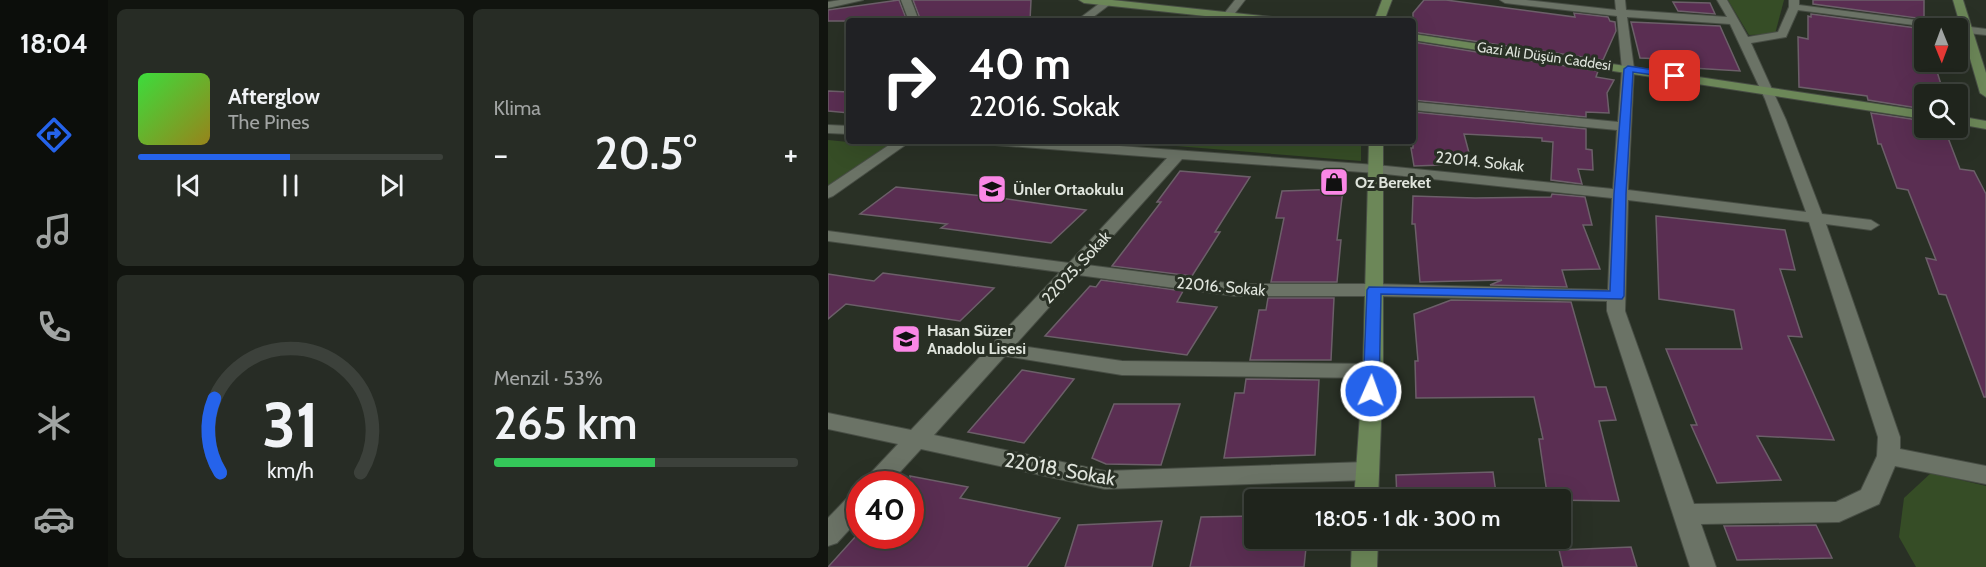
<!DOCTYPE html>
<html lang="tr">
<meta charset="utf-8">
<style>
:root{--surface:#1f241c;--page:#272c25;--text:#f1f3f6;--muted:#a1a4a3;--line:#3c413b;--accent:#2563eb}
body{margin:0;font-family:Cabin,sans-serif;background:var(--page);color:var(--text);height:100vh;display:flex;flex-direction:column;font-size:22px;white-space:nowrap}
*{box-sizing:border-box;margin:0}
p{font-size:20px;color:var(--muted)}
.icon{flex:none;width:33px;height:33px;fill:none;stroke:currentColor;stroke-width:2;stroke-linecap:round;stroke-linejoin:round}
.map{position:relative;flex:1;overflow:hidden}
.drawer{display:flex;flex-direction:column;gap:9px;padding:9px;background:#11140f;width:720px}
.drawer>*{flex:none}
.guide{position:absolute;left:18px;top:18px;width:570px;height:126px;border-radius:6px;box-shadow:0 6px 24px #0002,0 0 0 2px var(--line);background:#202124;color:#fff;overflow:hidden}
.needle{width:39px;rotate:179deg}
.buttons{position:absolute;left:1086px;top:18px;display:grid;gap:12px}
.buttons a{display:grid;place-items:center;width:54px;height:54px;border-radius:6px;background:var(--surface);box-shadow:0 6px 24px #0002,0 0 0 2px var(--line);font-size:30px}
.speed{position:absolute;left:18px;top:471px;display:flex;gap:12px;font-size:30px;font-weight:700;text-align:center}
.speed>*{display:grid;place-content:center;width:78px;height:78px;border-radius:50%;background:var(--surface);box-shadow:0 6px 24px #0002,0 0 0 2px var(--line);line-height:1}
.speed .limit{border:9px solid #d22;background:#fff;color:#111}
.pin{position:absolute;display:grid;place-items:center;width:51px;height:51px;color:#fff;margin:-26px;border-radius:12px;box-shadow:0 3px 9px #0006}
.me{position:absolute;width:66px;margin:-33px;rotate:2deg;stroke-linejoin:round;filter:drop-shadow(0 0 4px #0008)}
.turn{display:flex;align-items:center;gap:21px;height:126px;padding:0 24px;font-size:27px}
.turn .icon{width:78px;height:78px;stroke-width:2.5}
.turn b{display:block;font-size:42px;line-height:51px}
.big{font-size:45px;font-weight:600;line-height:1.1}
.drawer .card{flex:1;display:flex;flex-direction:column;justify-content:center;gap:9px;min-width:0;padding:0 21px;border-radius:9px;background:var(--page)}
.drawer .dial{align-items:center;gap:0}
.dial svg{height:156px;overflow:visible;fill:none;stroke:var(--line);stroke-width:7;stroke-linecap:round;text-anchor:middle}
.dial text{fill:var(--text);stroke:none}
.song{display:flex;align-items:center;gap:18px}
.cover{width:72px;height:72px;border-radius:9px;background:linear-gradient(135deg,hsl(120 70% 55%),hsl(50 70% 35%))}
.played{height:6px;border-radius:3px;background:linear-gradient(90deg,var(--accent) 50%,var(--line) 50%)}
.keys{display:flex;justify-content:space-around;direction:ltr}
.heat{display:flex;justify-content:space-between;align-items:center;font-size:33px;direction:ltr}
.charge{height:9px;border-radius:4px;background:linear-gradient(90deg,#34c759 53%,var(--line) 0)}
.drawer .tiles{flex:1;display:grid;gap:9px;grid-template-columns:repeat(2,1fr)}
.trip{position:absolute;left:416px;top:489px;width:327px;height:60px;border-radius:6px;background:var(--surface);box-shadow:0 6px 24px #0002,0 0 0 2px var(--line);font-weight:600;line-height:60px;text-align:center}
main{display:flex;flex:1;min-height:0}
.menu{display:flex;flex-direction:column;width:108px;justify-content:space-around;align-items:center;background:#0c0e0b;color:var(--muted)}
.menu .icon{width:42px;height:42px}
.menu .selected{color:var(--accent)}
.menu b{font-size:27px;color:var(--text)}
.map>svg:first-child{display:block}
.green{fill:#364d26}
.building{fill:#5a2e52;stroke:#6c5f69;stroke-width:1.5}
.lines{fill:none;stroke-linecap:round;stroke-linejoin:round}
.street-casing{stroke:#474d44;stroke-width:2}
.secondary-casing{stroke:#474d44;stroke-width:2}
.street{fill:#6b7366;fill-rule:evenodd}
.secondary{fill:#6c8758;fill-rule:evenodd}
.route{fill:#2563eb;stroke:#184099;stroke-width:1.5}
.labels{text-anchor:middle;stroke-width:6;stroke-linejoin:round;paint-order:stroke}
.far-street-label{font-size:14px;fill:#dfe4dc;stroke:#293025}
.street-label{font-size:16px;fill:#dfe4dc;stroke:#293025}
.poi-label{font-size:16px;font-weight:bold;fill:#dfe4dc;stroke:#293025;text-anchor:start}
.near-street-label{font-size:20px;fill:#dfe4dc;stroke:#293025}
</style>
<main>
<nav class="menu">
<b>18:04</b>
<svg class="icon selected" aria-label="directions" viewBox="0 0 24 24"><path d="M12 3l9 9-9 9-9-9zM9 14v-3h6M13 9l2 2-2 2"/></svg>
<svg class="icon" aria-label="music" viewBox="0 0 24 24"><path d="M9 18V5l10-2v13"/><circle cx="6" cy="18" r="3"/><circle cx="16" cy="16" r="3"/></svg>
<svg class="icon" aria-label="phone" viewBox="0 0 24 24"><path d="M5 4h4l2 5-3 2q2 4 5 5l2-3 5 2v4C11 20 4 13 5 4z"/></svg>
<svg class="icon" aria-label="climate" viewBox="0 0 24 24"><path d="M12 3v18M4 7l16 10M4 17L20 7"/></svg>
<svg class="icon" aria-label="car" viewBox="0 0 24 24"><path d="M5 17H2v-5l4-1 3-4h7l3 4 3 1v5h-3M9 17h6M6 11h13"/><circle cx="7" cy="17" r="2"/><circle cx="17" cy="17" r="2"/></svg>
</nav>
<section class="drawer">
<div class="tiles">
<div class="card">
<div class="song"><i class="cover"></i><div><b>Afterglow</b><p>The Pines</p></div></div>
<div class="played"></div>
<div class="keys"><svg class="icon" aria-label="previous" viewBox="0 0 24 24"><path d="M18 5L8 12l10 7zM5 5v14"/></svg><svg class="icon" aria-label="pause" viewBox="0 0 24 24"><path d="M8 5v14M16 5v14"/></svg><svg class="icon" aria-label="next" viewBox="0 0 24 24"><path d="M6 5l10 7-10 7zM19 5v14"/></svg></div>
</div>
<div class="card"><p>Klima</p>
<div class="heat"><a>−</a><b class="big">20.5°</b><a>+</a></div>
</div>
<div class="card dial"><svg viewBox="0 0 100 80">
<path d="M14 69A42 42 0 1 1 86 69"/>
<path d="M14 69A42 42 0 0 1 11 31" stroke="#2563eb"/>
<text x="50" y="56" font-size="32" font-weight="700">31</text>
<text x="50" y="72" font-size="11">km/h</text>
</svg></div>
<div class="card"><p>Menzil · 53%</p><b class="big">265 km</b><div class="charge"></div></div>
</div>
</section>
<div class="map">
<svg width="1158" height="567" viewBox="0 0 1158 567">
<rect width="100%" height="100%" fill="#293025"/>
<g class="green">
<path d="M 900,0 L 956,0 L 947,34 L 921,35 Z"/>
<path d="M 0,140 L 61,146 L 0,186 Z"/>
<path d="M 286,141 L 533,141 L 533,161 Z"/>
<path d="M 1103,473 L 1158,486 L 1158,567 L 1088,567 L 1071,537 L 1076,498 Z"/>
</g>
<g class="building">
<path d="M 71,0 L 79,21 L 0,21 L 0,10 Z"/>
<path d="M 85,0 L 203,0 L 202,21 L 93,21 Z"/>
<path d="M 596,0 L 618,0 L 747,17 L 746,13 L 780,17 L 782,21 L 787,22 L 788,31 L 775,60 L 585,32 L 585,13 Z"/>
<path d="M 985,0 L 1096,0 L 1096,19 L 985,4 Z"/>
<path d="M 845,2 L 882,3 L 887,14 L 850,11 Z"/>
<path d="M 983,14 L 1096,29 L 1096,62 L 1106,62 L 1116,94 L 1096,94 L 1096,109 L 1040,100 L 1039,96 L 971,87 L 970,37 L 980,39 L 980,16 L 983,17 Z"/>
<path d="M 803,22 L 892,26 L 912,71 L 864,68 L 860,60 L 812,58 Z"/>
<path d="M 585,42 L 770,71 L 768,77 L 786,80 L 779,93 L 781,113 L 758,112 L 758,117 L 585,100 Z"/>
<path d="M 0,91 L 21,92 L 21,113 L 0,111 Z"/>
<path d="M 585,112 L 758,129 L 758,149 L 764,150 L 765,170 L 750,169 L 754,184 L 723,180 L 725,142 L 714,141 L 714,138 L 636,134 L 644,164 L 586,166 L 583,148 L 585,148 Z"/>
<path d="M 1043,113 L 1096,121 L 1096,128 L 1117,130 L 1132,169 L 1146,171 L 1158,194 L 1158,397 L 1156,397 L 1118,295 L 1111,294 L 1098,258 L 1108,260 L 1080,190 L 1069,188 L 1053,144 L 1050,144 Z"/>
<path d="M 352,171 L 422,177 L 387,232 L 392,232 L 364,276 L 284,266 L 333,202 L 329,202 Z"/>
<path d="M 68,187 L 165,197 L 258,210 L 223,243 L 113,228 L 119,224 L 32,214 Z"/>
<path d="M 515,189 L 509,240 L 513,240 L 509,282 L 443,282 L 456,218 L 448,218 L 454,191 Z"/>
<path d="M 724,194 L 757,197 L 764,225 L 755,225 L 772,269 L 734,270 L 739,287 L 662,285 L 674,280 L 592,282 L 587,224 L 584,224 L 585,196 L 647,198 L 723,197 Z"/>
<path d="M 828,216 L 957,230 L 967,270 L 952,269 L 974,337 L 960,336 L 1006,440 L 929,436 L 953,480 L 889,483 L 863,425 L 869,425 L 838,349 L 914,349 L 906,310 L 831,299 Z"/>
<path d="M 55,273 L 166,288 L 132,321 L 18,304 L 0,319 L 0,274 L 46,281 Z"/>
<path d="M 273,280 L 355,291 L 349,302 L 389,307 L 359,355 L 217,336 L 262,286 L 268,287 Z"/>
<path d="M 440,298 L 506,298 L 503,360 L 422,360 L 431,310 L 438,310 Z"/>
<path d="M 623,300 L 743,302 L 767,387 L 778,387 L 788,420 L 771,421 L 791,501 L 720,500 L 711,439 L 715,439 L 706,397 L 588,398 L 587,361 L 590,361 L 586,314 Z"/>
<path d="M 194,370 L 246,379 L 196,443 L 140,432 Z"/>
<path d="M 418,379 L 491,380 L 487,455 L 396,458 L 407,393 L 416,393 Z"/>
<path d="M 286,404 L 352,404 L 333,465 L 278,464 L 264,458 Z"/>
<path d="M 665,472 L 669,500 L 569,500 L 568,475 Z"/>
<path d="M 82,476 L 140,487 L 132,498 L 232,518 L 199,567 L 0,567 L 28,536 L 82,536 Z"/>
<path d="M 426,516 L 426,538 L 479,538 L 476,567 L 362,567 L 373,517 Z"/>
<path d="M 334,521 L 324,567 L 237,567 L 250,525 Z"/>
<path d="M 988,525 L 1004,558 L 909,560 L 896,526 Z"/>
<path d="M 803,547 L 809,567 L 735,567 L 731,550 Z"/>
</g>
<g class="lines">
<g class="street-casing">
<g id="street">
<path d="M 12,0 L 35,0 L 0,8 L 0,2 Z"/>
<path d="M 73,0 L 83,0 L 91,21 L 81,21 Z"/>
<path d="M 276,0 L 285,2 L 260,21 L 248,21 Z"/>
<path d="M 407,0 L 417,0 L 404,17 L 396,17 L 395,15 Z"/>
<path d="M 672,0 L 698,0 L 788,10 L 787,0 L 797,0 L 798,10 L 899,17 L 889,0 L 899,0 L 920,37 L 950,32 L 961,7 L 961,0 L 971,0 L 971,5 L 1158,29 L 1158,35 L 1130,32 L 1130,28 L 1108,28 L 970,10 L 958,37 L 923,43 L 958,120 L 994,214 L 1043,220 L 1051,225 L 1043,230 L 998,224 L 1072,437 L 1072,449 L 1158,466 L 1158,484 L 1067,466 L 1051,504 L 1011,522 L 873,524 L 888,567 L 862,567 L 779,311 L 779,301 L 546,296 L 407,296 L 250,275 L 187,345 L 294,361 L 545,364 L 552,366 L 555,371 L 552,376 L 545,378 L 294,375 L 177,356 L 106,435 L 277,471 L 539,462 L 547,465 L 551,471 L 547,477 L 539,480 L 277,489 L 93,449 L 61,484 L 35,484 L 39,477 L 70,444 L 0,429 L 0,413 L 83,430 L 232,272 L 0,241 L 0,231 L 241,263 L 339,158 L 167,145 L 160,141 L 224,141 L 548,165 L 785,189 L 789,130 L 585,110 L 585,102 L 790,122 L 794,69 L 789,16 L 677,3 ZM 799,17 L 902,24 L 937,99 L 978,212 L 800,190 L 806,69 ZM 354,159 L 548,173 L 784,198 L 780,290 L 546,284 L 407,284 L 259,265 ZM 800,200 L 981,222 L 1050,437 L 1049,456 L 1033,490 L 1008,502 L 866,504 L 797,311 Z"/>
<path d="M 0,125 L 21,126 L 21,134 L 0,133 Z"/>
<path d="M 67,141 L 83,141 L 5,196 L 0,198 L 0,186 Z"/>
<path d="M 32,491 L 32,518 L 9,543 L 0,546 L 0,518 L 23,494 Z"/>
</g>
</g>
<g class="secondary-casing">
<g id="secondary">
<path d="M 251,0 L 284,0 L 453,18 L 458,21 L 424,21 L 256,3 Z"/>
<path d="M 554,0 L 564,0 L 556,21 L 546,21 Z"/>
<path d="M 1125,0 L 1135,0 L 1158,73 L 1158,97 L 1152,93 Z"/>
<path d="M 585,34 L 1096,111 L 1096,119 L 585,40 Z"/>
<path d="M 1130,116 L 1158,121 L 1158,129 L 1130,124 Z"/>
<path d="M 541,141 L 555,141 L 555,371 L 550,500 L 526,500 L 535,371 Z"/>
<path d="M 524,538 L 550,538 L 549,567 L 523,567 Z"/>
</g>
</g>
<use href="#street" class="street"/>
<use href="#secondary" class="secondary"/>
</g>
<path class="route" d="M 800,66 L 847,73 L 851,76 L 847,78 L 805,72 L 798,194 L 796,296 L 794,299 L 553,294 L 551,391 L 549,395 L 538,395 L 535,391 L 539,290 L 541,287 L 782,291 L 786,194 L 796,69 Z"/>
<defs>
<g id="shop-square" transform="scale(1.5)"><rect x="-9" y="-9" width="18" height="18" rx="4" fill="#fa87e6" stroke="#293025"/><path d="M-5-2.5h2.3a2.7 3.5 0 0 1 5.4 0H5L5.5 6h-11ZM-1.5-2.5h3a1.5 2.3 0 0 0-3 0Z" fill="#111"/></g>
<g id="school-square" transform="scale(1.5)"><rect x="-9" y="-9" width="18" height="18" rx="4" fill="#fa87e6" stroke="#293025"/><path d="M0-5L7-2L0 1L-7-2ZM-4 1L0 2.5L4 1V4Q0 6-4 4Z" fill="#111"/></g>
</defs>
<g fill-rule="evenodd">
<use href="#shop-square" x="506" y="182"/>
<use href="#school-square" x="164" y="189"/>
<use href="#school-square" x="78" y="339"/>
</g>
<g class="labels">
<g class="far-street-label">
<text transform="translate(716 56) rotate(8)" y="5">Gazi Ali Düşün Caddesi</text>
</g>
<g class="street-label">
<text transform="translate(652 161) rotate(6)" y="6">22014. Sokak</text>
<text transform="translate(248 267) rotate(-47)" y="6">22025. Sokak</text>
<text transform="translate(393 286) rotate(5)" y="6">22016. Sokak</text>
</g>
<g class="poi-label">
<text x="527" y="188">Oz Bereket</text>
<text x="185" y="195">Ünler Ortaokulu</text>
<text x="99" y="336">Hasan Süzer<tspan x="99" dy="18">Anadolu Lisesi</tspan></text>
</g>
<g class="near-street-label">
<text transform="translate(232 469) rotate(10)" y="7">22018. Sokak</text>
</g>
</g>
</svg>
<div class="buttons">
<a><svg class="needle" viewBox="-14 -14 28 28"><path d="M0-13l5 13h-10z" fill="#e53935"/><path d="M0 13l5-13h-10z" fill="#a1a4a3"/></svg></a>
<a><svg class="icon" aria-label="search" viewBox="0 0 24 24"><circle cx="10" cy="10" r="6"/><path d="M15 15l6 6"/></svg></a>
</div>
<div class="speed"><div class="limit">40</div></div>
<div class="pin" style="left:847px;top:76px;background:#d93025"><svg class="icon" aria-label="arrive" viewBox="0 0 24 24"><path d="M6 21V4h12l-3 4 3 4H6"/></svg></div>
<svg class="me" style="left:543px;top:391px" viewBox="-20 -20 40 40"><circle r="17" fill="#2563eb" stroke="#fff" stroke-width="3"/><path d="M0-11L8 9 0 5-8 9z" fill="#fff"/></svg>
<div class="trip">18:05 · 1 dk · 300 m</div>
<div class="guide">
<div class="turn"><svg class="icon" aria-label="right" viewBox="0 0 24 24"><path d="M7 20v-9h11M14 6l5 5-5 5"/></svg><div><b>40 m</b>22016. Sokak</div></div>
</div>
</div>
</main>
